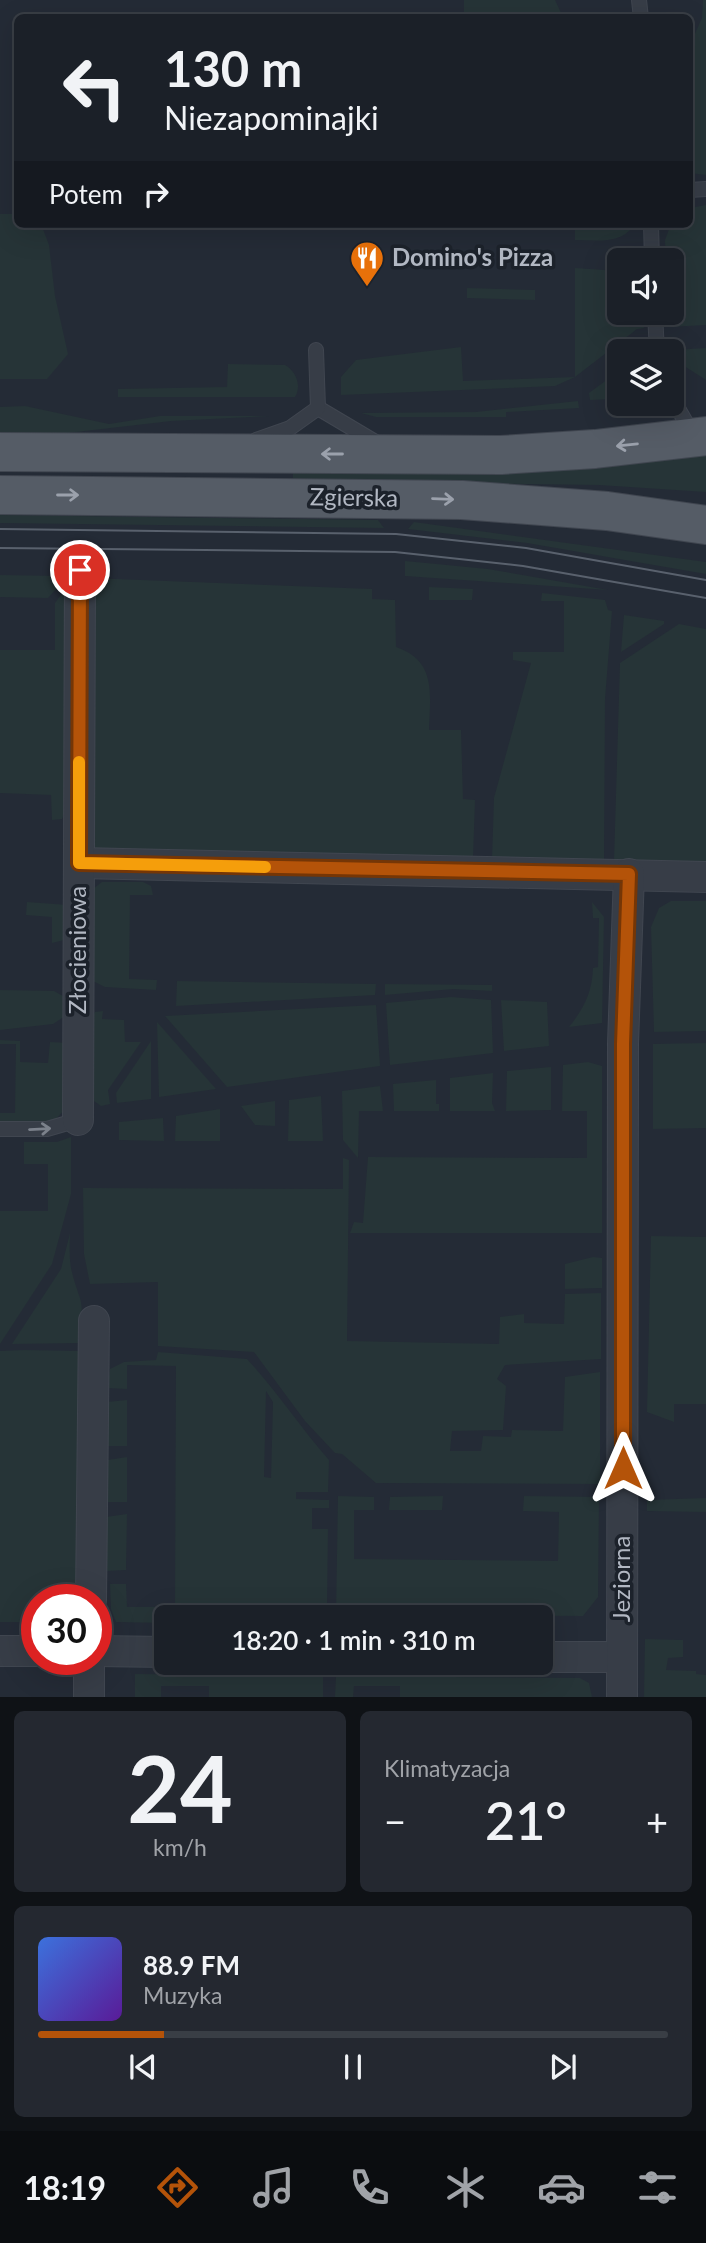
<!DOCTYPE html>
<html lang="pl">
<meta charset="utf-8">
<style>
:root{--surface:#1b2028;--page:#242830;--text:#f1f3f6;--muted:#a0a3a8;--line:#393e45;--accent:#b45309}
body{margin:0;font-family:Lato,sans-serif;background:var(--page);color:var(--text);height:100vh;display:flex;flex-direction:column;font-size:26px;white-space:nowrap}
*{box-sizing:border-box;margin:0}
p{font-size:23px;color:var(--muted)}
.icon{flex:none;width:38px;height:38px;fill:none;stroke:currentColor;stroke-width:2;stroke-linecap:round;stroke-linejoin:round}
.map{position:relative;height:1697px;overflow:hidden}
.details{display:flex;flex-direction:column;gap:14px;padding:14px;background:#0f1216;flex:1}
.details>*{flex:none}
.banner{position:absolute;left:14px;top:14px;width:679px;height:214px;border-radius:10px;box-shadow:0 7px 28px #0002,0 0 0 2px var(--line);background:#1b2028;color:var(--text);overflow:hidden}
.controls{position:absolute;left:607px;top:248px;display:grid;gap:14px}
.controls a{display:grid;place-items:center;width:77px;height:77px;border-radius:10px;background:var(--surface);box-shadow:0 7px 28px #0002,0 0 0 2px var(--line);font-size:35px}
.speed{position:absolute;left:21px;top:1584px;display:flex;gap:14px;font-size:35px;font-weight:700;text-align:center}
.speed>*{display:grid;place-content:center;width:91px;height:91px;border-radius:50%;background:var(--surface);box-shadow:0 7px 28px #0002,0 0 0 2px var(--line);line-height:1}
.speed .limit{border:10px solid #d22;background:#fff;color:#111}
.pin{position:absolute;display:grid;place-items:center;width:60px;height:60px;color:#fff;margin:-30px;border:4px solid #fff;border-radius:50%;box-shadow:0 2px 7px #0007}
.me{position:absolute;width:77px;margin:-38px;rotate:0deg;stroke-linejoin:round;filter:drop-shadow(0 0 5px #0008)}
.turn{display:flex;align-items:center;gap:24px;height:147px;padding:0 35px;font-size:32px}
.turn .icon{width:91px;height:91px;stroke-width:2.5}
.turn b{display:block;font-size:49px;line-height:60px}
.then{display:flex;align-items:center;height:66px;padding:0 35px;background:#0003;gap:14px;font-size:26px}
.big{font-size:52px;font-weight:600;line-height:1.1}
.details .tile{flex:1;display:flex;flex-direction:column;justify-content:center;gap:10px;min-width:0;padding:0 24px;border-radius:10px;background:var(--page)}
.details .dial{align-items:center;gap:0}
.dial b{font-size:91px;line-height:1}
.song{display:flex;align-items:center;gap:21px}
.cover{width:84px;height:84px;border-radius:10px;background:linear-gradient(135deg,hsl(220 70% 55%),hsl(270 70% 35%))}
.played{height:7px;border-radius:4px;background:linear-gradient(90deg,var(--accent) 20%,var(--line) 20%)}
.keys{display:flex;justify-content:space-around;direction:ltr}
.heat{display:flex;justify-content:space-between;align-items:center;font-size:38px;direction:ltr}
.details .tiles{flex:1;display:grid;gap:14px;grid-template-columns:1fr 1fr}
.tile:last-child{grid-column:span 2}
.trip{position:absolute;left:154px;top:1605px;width:399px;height:70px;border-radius:10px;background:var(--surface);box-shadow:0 7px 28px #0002,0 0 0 2px var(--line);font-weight:600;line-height:70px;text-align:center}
.dock{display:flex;height:112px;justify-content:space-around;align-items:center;background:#0b0d10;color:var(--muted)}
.dock .icon{width:49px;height:49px}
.dock .current{color:var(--accent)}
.dock b{font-size:32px;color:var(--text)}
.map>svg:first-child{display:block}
.green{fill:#263437;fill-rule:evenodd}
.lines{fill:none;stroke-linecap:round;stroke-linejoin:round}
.service-casing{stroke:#404650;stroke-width:16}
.minor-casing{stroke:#404650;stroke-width:32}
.primary-casing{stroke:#404650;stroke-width:40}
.service{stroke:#373d47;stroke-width:14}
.minor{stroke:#373d47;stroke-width:30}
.primary{stroke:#555c66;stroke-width:38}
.tram{stroke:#59616d;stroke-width:2}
.oneway{stroke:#9ba1ac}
.oneway2{stroke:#7b818b}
.route-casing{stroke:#753606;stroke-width:18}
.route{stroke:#b45309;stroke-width:12}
.slow{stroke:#f59e0b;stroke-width:12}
.labels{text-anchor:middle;stroke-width:7;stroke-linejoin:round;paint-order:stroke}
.poi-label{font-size:24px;font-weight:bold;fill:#b2b8c3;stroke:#1c222b;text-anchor:start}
.street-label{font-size:24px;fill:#b2b8c3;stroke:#1c222b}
</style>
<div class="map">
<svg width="706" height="1697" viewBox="0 0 706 1697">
<rect width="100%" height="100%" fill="#242b36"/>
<g class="green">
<path d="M 464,0 L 555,0 L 563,17 L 464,17 Z"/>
<path d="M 703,0 L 706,0 L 706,175 L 690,173 L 690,45 L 702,18 Z"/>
<path d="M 706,205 L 706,325 L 669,327 L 672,261 L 666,261 L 665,240 L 671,224 L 690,224 L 690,208 Z"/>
<path d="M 0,214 L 17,214 L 18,224 L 41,224 L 49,245 L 55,296 L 68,354 L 47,379 L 0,379 Z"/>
<path d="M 575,224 L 635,224 C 621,245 598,240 575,240 Z"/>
<path d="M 575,268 L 619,271 L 620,313 L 643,313 L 644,328 L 637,329 L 575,377 L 555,386 L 341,395 L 341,377 L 356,360 L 461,347 L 463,381 L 575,377 Z"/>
<path d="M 467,288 L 535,290 L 535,300 L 467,298 Z"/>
<path d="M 706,348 L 706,380 L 681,364 L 674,350 Z"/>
<path d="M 228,364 L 285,365 C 296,371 302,386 295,397 L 118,397 L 118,389 L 227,387 Z"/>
<path d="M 619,371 L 620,404 L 644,404 L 644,408 L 613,409 L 612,399 L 590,400 L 589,393 Z"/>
<path d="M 578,401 L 579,408 L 506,412 L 506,417 L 376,417 L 361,413 L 476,412 Z"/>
<path d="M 25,406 L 109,424 L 160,416 L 270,416 L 171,421 L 67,433 L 0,433 L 0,407 Z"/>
<path d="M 706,453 L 706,492 L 599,485 L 293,481 L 293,471 Z"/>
<path d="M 0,515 L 378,520 L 384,528 L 0,523 Z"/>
<path d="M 414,522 L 706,562 L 706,574 L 527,543 L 408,529 Z"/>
<path d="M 405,561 L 488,569 L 608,590 L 405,576 Z"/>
<path d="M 0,575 L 61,576 L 64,580 L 48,598 L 0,597 Z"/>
<path d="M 90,578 L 372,589 L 372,599 L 395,600 L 396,647 C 437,661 430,694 429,730 L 461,730 L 463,799 L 475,800 L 473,859 L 93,851 Z"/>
<path d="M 69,584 L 72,797 L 62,819 L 52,820 L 51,795 L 0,793 L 0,650 L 55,650 L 55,603 Z"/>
<path d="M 429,587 L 473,589 L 472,600 L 429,600 Z"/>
<path d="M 542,593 L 605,600 L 608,610 L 612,611 L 605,699 L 604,860 L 492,859 L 494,798 L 531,663 L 513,660 L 513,652 L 564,652 L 564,601 L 541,601 Z"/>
<path d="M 624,615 L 664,621 L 664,624 L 621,652 Z"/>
<path d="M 679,624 L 706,629 L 706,863 L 614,861 L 620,663 Z"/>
<path d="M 102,882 L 143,882 L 151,886 L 153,895 L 130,895 L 129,979 L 157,980 L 156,990 L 105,987 L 93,981 L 93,889 Z"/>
<path d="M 671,901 L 706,901 L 706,1031 L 654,1032 L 651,927 L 659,908 Z"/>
<path d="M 27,902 L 68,905 L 68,939 L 52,943 L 52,917 L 26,915 Z"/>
<path d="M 592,902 L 604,917 L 602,1023 L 569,1027 C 584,1008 592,993 593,968 L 598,967 L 599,918 L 593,918 Z"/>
<path d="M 177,981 L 376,984 L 375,995 L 176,1006 Z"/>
<path d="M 385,984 L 492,985 L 492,991 L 453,989 L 385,995 Z"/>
<path d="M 0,990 L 54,991 L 70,1000 L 68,1014 L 53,1024 L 0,1030 Z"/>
<path d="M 451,997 L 491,1000 L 493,1053 L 390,1065 L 386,1003 Z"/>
<path d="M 501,1000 L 547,1002 L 549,1046 L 504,1051 Z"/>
<path d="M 376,1005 L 380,1066 L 227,1087 L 165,1016 Z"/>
<path d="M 103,1011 L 102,1019 L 124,1020 L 125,1042 L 141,1042 L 108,1090 L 110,1104 L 101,1106 L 90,1098 L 87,1024 L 95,1012 Z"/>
<path d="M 157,1022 L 216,1089 L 159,1097 Z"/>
<path d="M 0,1040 L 20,1041 L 20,1062 L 48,1063 L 50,1042 L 69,1043 L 66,1108 L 53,1122 L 0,1122 L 0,1113 L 15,1113 L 16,1044 L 0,1044 Z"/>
<path d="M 151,1041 L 151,1099 L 117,1103 L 116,1093 Z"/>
<path d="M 706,1043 L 706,1128 L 653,1129 L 653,1044 Z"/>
<path d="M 588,1062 L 602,1066 L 602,1233 L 350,1233 L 354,1222 L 363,1223 L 368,1157 L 587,1158 L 587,1111 L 562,1111 L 563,1065 Z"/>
<path d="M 551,1067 L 551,1110 L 506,1111 L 507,1071 Z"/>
<path d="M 493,1073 L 492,1103 L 495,1111 L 450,1111 L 450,1078 Z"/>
<path d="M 436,1080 L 436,1104 L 439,1104 L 439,1111 L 394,1111 L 393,1084 Z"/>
<path d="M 380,1086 L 383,1111 L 359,1111 L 358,1158 L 343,1140 L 342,1091 Z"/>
<path d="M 321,1096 L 323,1141 L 288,1141 L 289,1100 Z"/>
<path d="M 275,1101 L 275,1126 L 255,1125 L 241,1106 Z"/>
<path d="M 220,1109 L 220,1141 L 175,1141 L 176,1116 Z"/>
<path d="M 163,1118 L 164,1141 L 119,1140 L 119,1122 Z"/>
<path d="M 71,1137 L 71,1194 L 52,1264 L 0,1344 L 0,1211 L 48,1211 L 48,1164 L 24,1164 L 24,1142 L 57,1142 Z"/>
<path d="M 343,1158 L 349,1160 L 347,1341 L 499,1344 L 500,1317 L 524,1314 L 524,1323 L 564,1324 L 565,1294 L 601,1293 L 601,1359 L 505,1365 L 497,1379 L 506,1386 L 503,1430 L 452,1431 L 450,1451 L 481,1451 L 483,1436 L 511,1437 L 512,1430 L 563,1431 L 565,1377 L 600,1372 L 600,1484 L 376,1483 L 342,1454 L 335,1453 L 305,1421 L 254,1352 L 158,1346 L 158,1282 L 90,1284 L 84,1254 L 83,1188 L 343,1189 Z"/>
<path d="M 70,1233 C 69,1265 70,1269 80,1298 C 84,1310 80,1330 80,1343 L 12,1344 L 61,1269 Z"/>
<path d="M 651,1236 L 706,1237 L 706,1404 L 674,1404 L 674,1422 L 647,1412 Z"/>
<path d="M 593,1257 L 602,1258 L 602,1288 L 565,1289 L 565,1264 Z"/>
<path d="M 24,1350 L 80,1351 L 77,1481 L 80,1599 L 37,1600 L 37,1622 L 0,1622 L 0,1351 Z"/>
<path d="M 158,1352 L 247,1359 C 277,1391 300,1427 329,1460 L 328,1492 L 296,1492 L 296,1499 L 329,1500 L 329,1508 L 312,1508 L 312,1529 L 328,1529 L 327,1610 L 216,1607 L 214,1617 L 166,1617 L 166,1623 L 116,1622 L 111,1609 L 110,1584 L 126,1584 L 127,1607 L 175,1607 L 176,1366 L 127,1365 L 127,1389 L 107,1388 L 110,1369 L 124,1362 L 156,1360 ZM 266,1391 L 273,1402 L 271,1478 L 264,1477 Z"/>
<path d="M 127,1400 L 127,1446 L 107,1446 L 107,1402 Z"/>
<path d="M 127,1457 L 127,1502 L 107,1502 L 108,1460 Z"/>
<path d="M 338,1496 L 374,1497 L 374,1510 L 354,1510 L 354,1559 L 558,1561 L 559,1512 L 523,1511 L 524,1496 L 599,1497 L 598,1597 L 583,1616 L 336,1614 Z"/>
<path d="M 443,1496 L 442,1510 L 389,1510 L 390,1497 Z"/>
<path d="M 706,1498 L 706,1512 L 647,1511 L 647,1500 Z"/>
<path d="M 127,1514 L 126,1570 L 106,1571 L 106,1517 Z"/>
<path d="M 645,1639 L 683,1640 L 683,1657 L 668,1658 L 666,1670 L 696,1671 L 696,1674 L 706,1675 L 706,1697 L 644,1697 Z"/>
<path d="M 135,1674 L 323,1676 L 323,1697 L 209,1697 L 209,1686 L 161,1686 L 161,1697 L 135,1697 Z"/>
<path d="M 336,1676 L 580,1678 L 589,1683 L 592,1697 L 400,1697 L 400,1686 L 354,1686 L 353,1697 L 335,1697 Z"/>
</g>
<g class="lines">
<g class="service-casing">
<g id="service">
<path d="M 639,0 L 641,18"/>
<path d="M 690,190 L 706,189"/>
<path d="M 651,224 L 652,261"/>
<path d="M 655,313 L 657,352"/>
<path d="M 672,398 L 692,433"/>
<path d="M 318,408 L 377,443"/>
<path d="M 256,440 L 290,428 L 318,408 L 316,350"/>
<path d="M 0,1129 L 47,1129 L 78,1120"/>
</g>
</g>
<g class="minor-casing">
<g id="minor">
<path d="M 79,863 L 706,877"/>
<path d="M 78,1120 L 80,571"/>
<path d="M 91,1600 L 94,1321"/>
<path d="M 0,1651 L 37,1651"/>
<path d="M 96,1651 L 166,1652"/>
<path d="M 541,1657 L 622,1657"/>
<path d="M 89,1659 L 89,1697"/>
<path d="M 622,1697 L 623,1044 L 629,874"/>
</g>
</g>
<g class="primary-casing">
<g id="primary">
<path d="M 0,452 L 501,455 L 595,449 L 706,436"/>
<path d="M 0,495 L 462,500 L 607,511 L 706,525"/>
</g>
</g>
<use href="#service" class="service"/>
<use href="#minor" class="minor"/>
<use href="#primary" class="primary"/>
<g class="tram">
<path d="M 0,529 L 396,534 L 526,548 L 706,580"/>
<path d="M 0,548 L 395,552 L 523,566 L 706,598"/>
</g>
</g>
<defs><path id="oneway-shaft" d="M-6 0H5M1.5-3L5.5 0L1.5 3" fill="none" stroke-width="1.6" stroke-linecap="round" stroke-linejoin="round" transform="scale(1.75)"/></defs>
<g class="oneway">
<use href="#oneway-shaft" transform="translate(627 445) rotate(174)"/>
<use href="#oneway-shaft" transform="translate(332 454) rotate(180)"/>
<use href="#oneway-shaft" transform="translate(68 495)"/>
<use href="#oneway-shaft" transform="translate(443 499) rotate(2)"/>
</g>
<use class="oneway2" href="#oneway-shaft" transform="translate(40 1129) rotate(-3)"/>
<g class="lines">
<g class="route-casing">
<path id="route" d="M 80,570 L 79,863 L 629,874 L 623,1044 L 623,1468"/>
</g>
<use href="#route" class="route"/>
<path class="slow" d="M 79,762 L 79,863 L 265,867"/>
</g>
<defs>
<g id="restaurant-pin" transform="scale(1.75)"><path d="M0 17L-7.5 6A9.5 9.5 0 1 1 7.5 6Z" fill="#e8710a" stroke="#1c222b"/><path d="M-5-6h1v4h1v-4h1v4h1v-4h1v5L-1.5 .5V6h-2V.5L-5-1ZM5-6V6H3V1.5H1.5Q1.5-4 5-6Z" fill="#fff"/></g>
</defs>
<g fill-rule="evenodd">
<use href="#restaurant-pin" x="367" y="258"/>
</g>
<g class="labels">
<g class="poi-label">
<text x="392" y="266">Domino's Pizza</text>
</g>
<g class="street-label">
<text transform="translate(354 498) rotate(1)" y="8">Zgierska</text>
<text transform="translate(78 950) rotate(-90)" y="8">Złocieniowa</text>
<text transform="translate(622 1579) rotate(-90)" y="8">Jeziorna</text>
</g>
</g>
</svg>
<div class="controls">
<a><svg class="icon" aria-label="sound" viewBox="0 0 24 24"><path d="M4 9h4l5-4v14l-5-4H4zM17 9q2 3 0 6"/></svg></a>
<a><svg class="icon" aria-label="layers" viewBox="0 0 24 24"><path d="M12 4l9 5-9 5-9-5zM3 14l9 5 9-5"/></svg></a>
</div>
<div class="speed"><div class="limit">30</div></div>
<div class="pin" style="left:80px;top:570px;background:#d93025"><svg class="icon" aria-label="arrive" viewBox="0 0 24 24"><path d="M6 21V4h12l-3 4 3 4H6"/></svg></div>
<svg class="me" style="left:623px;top:1468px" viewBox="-20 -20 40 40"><path d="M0-17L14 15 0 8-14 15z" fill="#b45309" stroke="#fff" stroke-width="4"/></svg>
<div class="trip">18:20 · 1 min · 310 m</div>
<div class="banner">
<div class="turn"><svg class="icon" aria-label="left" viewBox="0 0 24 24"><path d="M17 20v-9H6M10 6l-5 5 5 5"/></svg><div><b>130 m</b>Niezapominajki</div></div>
<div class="then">Potem<svg class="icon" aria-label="right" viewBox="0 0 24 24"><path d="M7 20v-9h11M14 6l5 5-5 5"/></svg></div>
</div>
</div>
<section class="details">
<div class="tiles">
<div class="tile dial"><b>24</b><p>km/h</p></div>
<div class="tile"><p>Klimatyzacja</p>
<div class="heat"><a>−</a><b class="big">21°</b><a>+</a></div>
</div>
<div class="tile">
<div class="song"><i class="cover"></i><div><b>88.9 FM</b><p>Muzyka</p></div></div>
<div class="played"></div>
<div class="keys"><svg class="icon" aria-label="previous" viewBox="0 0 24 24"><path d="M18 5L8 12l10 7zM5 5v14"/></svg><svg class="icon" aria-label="pause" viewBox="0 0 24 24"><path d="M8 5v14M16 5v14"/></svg><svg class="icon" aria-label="next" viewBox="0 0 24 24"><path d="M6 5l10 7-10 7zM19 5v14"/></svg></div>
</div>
</div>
</section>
<nav class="dock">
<b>18:19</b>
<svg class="icon current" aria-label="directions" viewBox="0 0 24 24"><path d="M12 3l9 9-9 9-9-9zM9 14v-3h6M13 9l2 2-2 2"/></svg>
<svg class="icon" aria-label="music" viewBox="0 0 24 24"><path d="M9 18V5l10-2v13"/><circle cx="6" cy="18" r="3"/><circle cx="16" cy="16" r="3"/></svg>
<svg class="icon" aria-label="phone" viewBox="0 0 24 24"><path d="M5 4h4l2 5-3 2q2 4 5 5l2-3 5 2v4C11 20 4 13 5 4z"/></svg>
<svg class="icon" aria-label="climate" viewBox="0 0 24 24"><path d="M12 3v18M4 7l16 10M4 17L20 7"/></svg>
<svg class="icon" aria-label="car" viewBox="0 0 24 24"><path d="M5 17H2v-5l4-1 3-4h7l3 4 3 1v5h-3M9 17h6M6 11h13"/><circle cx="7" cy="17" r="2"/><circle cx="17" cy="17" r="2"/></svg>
<svg class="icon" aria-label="filters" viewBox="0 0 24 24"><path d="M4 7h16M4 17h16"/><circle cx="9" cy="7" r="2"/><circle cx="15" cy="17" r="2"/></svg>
</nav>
